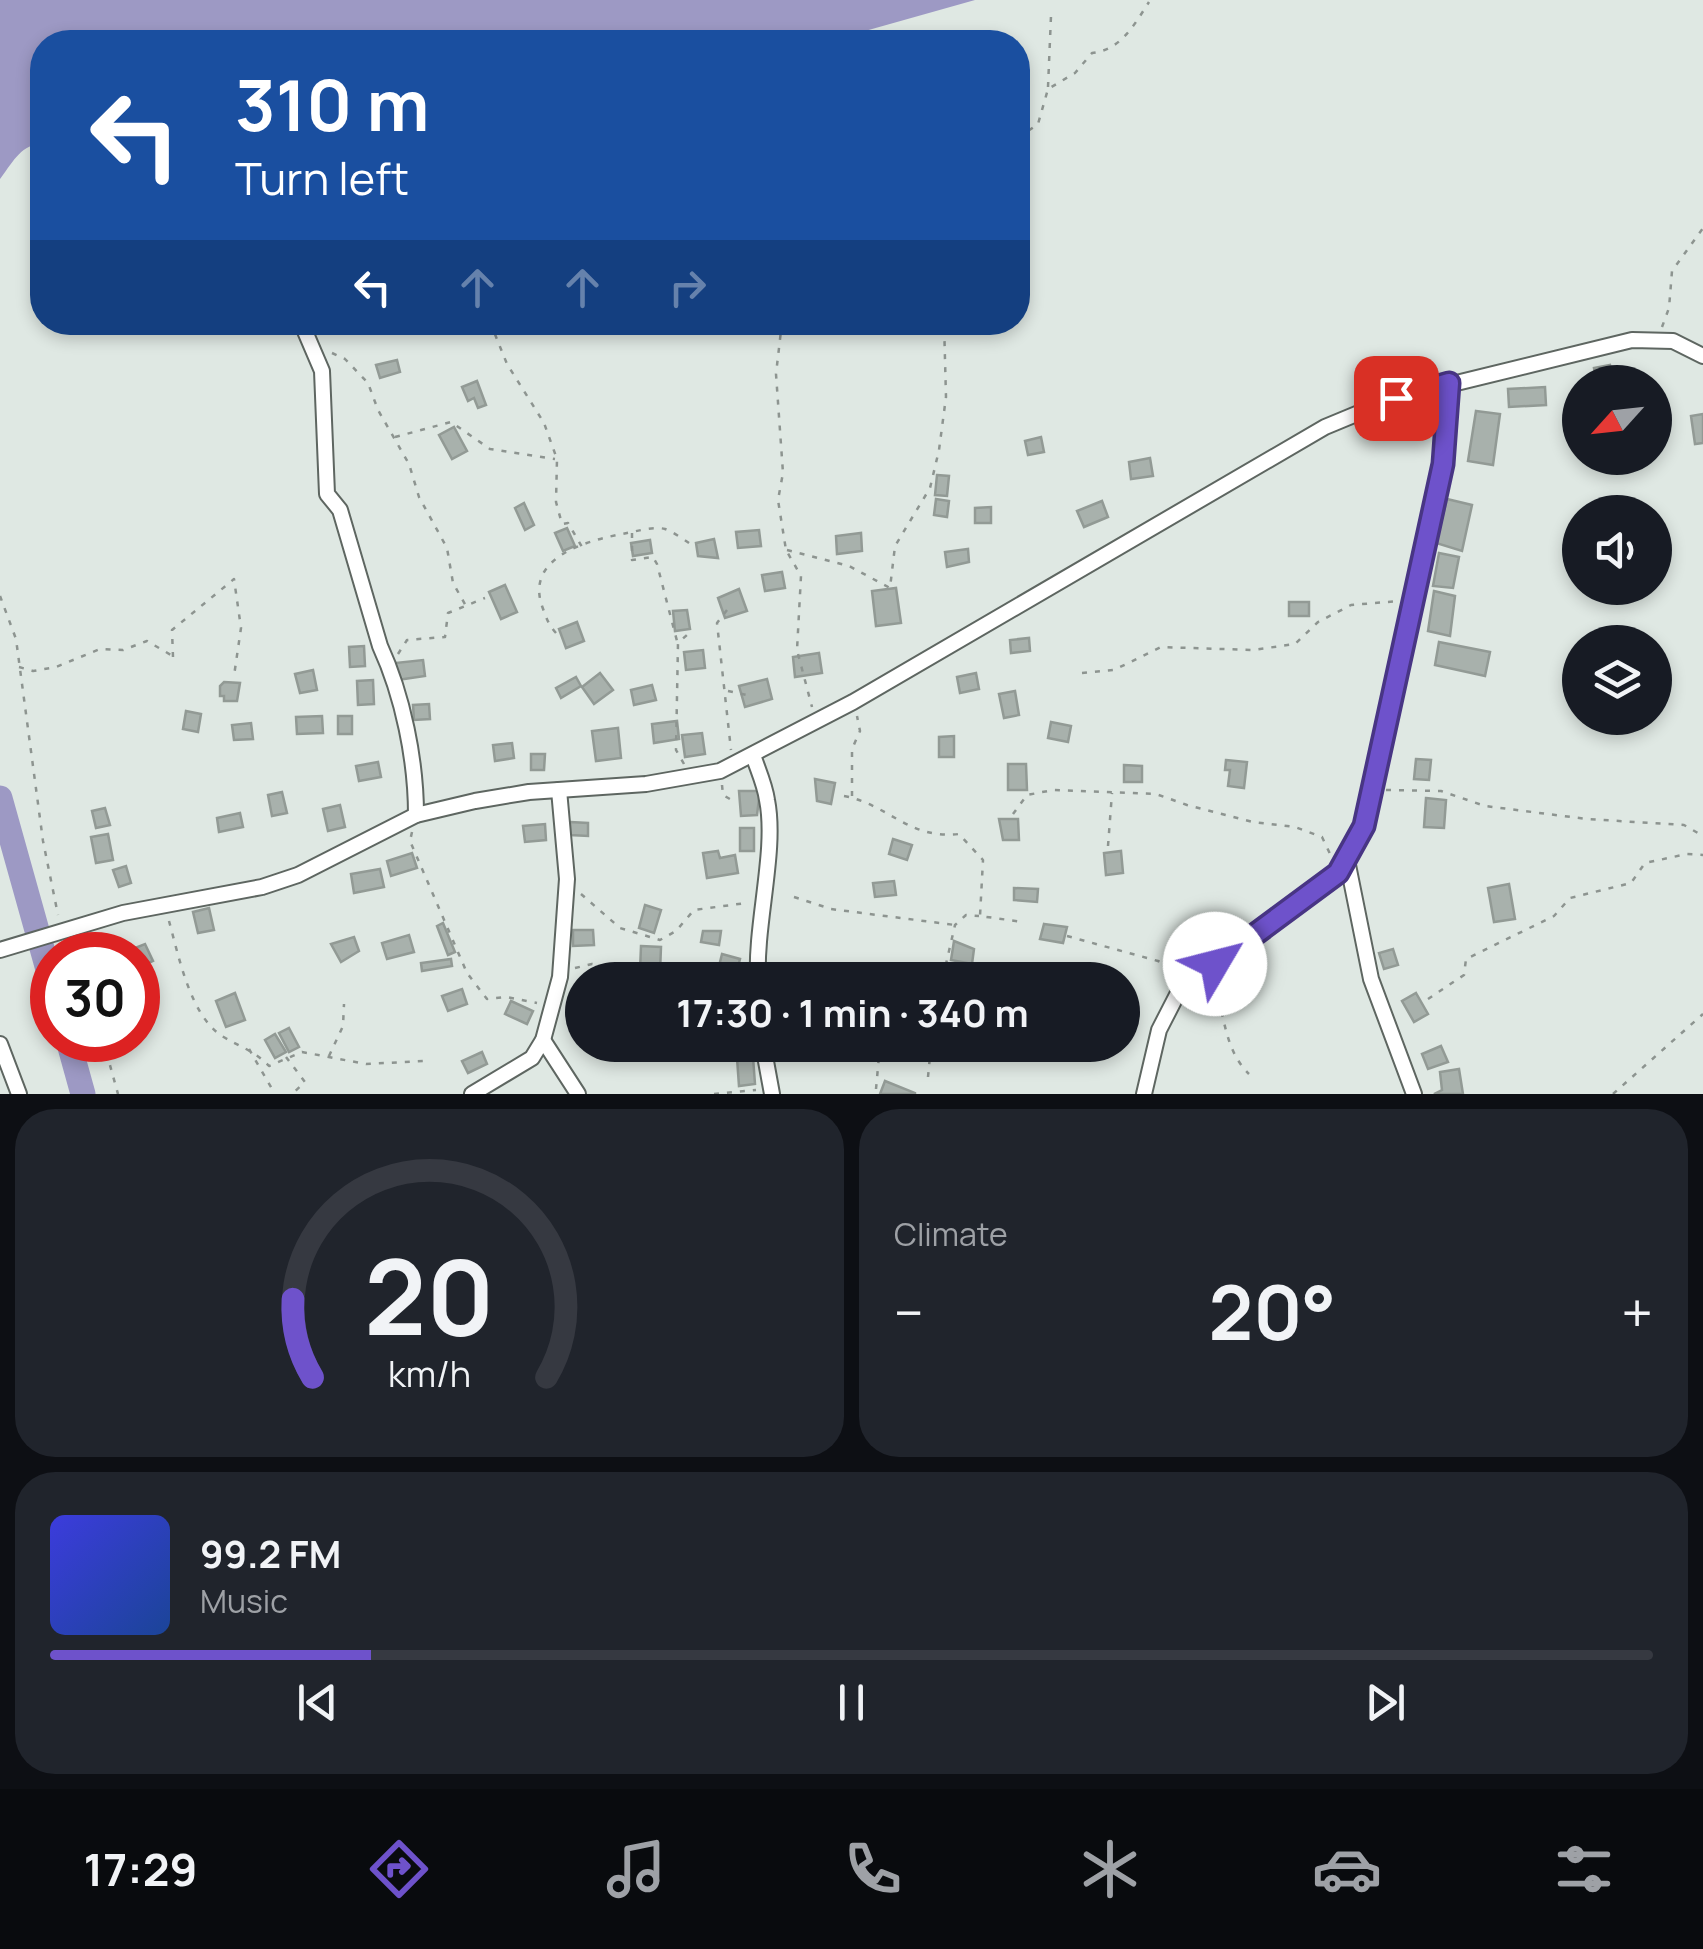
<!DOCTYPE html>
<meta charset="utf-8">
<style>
:root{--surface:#171b24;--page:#20242c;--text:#f1f3f6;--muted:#9ea1a6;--line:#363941;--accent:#6e52cb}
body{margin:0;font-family:Manrope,sans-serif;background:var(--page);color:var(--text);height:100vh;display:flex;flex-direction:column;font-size:38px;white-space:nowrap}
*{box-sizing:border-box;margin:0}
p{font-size:32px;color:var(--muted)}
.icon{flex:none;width:55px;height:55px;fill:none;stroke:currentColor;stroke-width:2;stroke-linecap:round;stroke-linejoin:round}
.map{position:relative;height:1094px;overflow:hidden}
.details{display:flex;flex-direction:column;gap:15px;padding:15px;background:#0d0f14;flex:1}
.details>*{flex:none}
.top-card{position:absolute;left:30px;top:30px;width:1000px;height:305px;border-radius:40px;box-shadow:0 5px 15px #0003;background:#1a4fa0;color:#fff;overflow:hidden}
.needle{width:65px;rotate:243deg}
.tools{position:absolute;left:1562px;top:365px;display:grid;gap:20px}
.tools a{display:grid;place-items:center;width:110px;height:110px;border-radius:50%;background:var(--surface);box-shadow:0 5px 15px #0003;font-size:50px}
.speed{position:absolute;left:30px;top:932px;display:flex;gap:20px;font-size:50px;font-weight:700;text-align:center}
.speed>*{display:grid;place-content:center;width:130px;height:130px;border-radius:50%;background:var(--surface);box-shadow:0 5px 15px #0003;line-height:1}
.speed .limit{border:15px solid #d22;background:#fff;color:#111}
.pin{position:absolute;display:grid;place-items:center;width:85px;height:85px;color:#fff;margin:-42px;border-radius:20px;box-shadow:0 5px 15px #0006}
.me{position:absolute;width:110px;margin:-55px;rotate:53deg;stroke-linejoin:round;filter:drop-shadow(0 0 8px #0008)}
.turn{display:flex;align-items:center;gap:35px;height:210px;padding:0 40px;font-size:45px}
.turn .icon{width:130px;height:130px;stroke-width:2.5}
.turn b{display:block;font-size:70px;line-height:85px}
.lanes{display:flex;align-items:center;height:95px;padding:0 40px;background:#0003;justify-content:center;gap:50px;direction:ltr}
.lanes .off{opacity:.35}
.big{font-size:75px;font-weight:700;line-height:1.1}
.details .tile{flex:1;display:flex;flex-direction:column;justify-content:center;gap:15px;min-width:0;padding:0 35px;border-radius:40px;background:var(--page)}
.details .dial{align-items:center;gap:0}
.dial svg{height:260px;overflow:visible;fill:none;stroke:var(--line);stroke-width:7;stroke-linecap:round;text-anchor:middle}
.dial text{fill:var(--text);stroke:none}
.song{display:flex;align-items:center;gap:30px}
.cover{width:120px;height:120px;border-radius:15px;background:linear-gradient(135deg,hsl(240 70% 55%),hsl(220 70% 35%))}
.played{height:10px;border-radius:5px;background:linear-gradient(90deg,var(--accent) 20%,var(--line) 20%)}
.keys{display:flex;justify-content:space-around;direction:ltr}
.heat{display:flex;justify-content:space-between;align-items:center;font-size:55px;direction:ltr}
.details .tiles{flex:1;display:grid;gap:15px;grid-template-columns:1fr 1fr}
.tile:last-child{grid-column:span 2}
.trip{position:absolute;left:565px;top:962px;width:575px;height:100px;border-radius:50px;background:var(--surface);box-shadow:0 5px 15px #0003;font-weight:700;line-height:100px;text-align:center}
.menu{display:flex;height:160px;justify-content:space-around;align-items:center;background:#090b0e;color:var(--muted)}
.menu .icon{width:70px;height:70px}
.menu .current{color:var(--accent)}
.menu b{font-size:45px;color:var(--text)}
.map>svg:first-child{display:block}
.water{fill:#9d99c4}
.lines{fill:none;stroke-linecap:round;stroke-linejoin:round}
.river{stroke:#9d99c4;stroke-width:25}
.building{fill:#a8b1ac;stroke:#929a95;stroke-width:2.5}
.street-casing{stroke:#5e6661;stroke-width:18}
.path{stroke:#8d9490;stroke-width:2.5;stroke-dasharray:5 8;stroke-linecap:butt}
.street{stroke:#fff;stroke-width:14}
.route-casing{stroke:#483584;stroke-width:25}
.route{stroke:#6e52cb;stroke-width:18}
</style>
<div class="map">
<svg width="1703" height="1094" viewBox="0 0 1703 1094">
<rect width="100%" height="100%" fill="#dfe8e3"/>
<path class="water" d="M 0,0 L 975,0 L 826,42 L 42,42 L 42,145 C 22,142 11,165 0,179 Z"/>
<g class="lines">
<g class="river">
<path d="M 0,798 L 52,984"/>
<path d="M 68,1040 L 83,1094"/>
</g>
</g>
<g class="building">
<path d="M 397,360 L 400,372 L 380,378 L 376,365 Z"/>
<path d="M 1610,365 L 1614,382 L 1596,382 L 1594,368 Z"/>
<path d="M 477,381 L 486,405 L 478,408 L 474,398 L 468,401 L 462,387 Z"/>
<path d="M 1545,387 L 1546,405 L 1509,407 L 1508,389 Z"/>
<path d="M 1476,411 L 1500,414 L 1493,465 L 1468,461 Z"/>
<path d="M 1703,414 L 1703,443 L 1695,444 L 1691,416 Z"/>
<path d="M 454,427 L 467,451 L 452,459 L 439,435 Z"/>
<path d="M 1041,437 L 1044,452 L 1028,455 L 1025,441 Z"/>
<path d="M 1150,458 L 1153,476 L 1131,479 L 1129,462 Z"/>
<path d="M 937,475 L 949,476 L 947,496 L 935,495 Z"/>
<path d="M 936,499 L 949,501 L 947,517 L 934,515 Z"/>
<path d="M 1447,499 L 1472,505 L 1462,551 L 1436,543 Z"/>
<path d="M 1102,501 L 1108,517 L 1084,527 L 1077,511 Z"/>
<path d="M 524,503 L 534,525 L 525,530 L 515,508 Z"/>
<path d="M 991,507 L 991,523 L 975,523 L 975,508 Z"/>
<path d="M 567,528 L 575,546 L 563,551 L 555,533 Z"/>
<path d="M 759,530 L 761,546 L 738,548 L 736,532 Z"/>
<path d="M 861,533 L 862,551 L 837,554 L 836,536 Z"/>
<path d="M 714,539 L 718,558 L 698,556 L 696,543 Z"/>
<path d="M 650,540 L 652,553 L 633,556 L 631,543 Z"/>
<path d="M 968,549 L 969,562 L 947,567 L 945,552 Z"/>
<path d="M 1439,553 L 1459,557 L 1453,588 L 1433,586 Z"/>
<path d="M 782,572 L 785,588 L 765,591 L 762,575 Z"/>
<path d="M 505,585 L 517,612 L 501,619 L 489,592 Z"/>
<path d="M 896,588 L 901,623 L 876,626 L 872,591 Z"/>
<path d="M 739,589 L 747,611 L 725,618 L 718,598 Z"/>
<path d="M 1434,591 L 1455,596 L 1450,636 L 1428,631 Z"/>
<rect x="1289" y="602" width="20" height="14"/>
<path d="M 687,610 L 690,629 L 675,631 L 673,611 Z"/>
<path d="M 577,622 L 584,641 L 566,648 L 559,629 Z"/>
<path d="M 1029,638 L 1030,651 L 1011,653 L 1010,640 Z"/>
<path d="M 1439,642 L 1490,652 L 1485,676 L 1435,665 Z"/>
<path d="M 364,646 L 365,666 L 350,667 L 349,647 Z"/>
<path d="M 703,650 L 705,668 L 686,670 L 684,652 Z"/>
<path d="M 819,653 L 822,673 L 795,677 L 793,657 Z"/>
<path d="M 423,660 L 425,676 L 397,680 L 395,663 Z"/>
<path d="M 313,670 L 317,690 L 300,693 L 295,674 Z"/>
<path d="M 600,673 L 613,690 L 594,704 L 582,687 Z"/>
<path d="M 976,673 L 979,689 L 960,693 L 957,677 Z"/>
<path d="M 576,677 L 581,686 L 561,698 L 556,688 Z"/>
<path d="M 767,679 L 772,699 L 745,707 L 739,686 Z"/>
<path d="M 373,680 L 374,704 L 358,705 L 357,681 Z"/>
<path d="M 224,682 L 240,683 L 237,701 L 224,701 L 224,696 L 220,696 L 220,686 Z"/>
<path d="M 652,685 L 656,700 L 634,705 L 631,690 Z"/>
<path d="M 1015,691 L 1019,715 L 1004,718 L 999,694 Z"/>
<path d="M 429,704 L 430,719 L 414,720 L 413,705 Z"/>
<path d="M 186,711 L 201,714 L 198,732 L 183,729 Z"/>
<path d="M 322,716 L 323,733 L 297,734 L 296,717 Z"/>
<rect x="338" y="716" width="14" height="18"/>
<path d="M 677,721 L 679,739 L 654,743 L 652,724 Z"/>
<path d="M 1051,722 L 1071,726 L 1068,742 L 1048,738 Z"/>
<path d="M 251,723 L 253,739 L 234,740 L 232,725 Z"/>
<path d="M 618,728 L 621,758 L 596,761 L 592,731 Z"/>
<path d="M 702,733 L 705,754 L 685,757 L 682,735 Z"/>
<path d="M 954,736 L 954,757 L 939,757 L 939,737 Z"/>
<path d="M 512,743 L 514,758 L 495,761 L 493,745 Z"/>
<path d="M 531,754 L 545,754 L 544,770 L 531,770 Z"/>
<path d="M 1416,759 L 1431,760 L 1429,780 L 1414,779 Z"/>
<path d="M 1226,760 L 1247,762 L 1244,788 L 1228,786 L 1230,770 L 1225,770 Z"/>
<path d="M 378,762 L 381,777 L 359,781 L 356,766 Z"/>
<path d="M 1008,764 L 1026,764 L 1027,790 L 1008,790 Z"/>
<path d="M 1124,765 L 1142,766 L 1142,782 L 1124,782 Z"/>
<path d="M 815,779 L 835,783 L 831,804 L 817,801 Z"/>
<path d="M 739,791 L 760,791 L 757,815 L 741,816 Z"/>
<path d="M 282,792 L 287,813 L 272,816 L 268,795 Z"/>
<path d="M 1426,798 L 1446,800 L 1444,828 L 1424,827 Z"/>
<path d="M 340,805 L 345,827 L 328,831 L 323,809 Z"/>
<path d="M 105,808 L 110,825 L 96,828 L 92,811 Z"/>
<path d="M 240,813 L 243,827 L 219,832 L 217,818 Z"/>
<path d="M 999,819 L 1018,819 L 1019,840 L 1003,840 Z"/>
<path d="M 570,822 L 588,823 L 588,836 L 570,835 Z"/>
<path d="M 545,824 L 546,840 L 525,842 L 523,826 Z"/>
<rect x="740" y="828" width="14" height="23"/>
<path d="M 108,834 L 113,860 L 96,863 L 91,837 Z"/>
<path d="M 893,839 L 912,845 L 907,860 L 889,854 Z"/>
<path d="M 718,851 L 720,858 L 735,855 L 738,873 L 707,878 L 703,853 Z"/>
<path d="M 1121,851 L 1123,873 L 1106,875 L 1104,853 Z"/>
<path d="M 412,853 L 417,868 L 391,876 L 387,861 Z"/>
<path d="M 126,866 L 131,883 L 119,887 L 113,870 Z"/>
<path d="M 380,869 L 384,887 L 354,893 L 351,874 Z"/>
<path d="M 894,881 L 896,895 L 875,897 L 873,883 Z"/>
<path d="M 1509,884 L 1515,919 L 1494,922 L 1488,888 Z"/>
<path d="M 1014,888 L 1038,889 L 1037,902 L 1014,900 Z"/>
<path d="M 645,905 L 661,910 L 654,933 L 639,928 Z"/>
<path d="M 209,908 L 214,930 L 198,933 L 193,912 Z"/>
<path d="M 443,923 L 455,952 L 448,955 L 437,926 Z"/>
<path d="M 1044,924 L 1067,927 L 1063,943 L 1040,939 Z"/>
<path d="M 573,930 L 593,930 L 594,945 L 573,946 Z"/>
<path d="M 703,931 L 721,931 L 719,945 L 701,942 Z"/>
<path d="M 409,935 L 414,952 L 387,959 L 382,943 Z"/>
<path d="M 354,937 L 359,951 L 341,962 L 331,944 Z"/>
<path d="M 954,941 L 974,949 L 972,964 L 951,960 Z"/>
<path d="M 145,944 L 153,961 L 138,968 L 138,955 L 132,955 L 130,950 Z"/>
<path d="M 641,946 L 661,947 L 660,972 L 640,971 Z"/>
<path d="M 1393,949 L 1398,965 L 1384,969 L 1379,953 Z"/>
<path d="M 722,954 L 740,959 L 735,979 L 717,974 Z"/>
<path d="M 451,959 L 452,966 L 422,971 L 421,963 Z"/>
<path d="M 462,989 L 467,1004 L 448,1011 L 442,996 Z"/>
<path d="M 235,993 L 245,1020 L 226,1027 L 216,1001 Z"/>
<path d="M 1416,993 L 1428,1014 L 1414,1022 L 1402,1001 Z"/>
<path d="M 511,1001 L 533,1011 L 527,1024 L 505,1014 Z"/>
<path d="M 289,1028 L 299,1047 L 289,1052 L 279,1033 Z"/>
<path d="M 275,1034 L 286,1052 L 275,1058 L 265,1040 Z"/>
<path d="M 1441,1046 L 1448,1062 L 1428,1069 L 1422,1054 Z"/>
<path d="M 482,1052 L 487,1064 L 468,1073 L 462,1061 Z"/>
<path d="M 753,1057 L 755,1084 L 739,1086 L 737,1058 Z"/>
<path d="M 1459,1069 L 1463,1094 L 1434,1094 L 1442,1090 L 1440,1072 Z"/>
<path d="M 885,1081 L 915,1093 L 915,1094 L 880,1094 Z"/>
</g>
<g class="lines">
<g class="street-casing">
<g id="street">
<path d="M 301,322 L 322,371 L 327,494 L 340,510 L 380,646 C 403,696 416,760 416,815"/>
<path d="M 753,755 C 758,770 765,785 767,800 C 777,850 755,924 758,980"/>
<path d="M 1347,860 L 1371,979 L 1414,1094"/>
<path d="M 0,950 L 123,913 L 262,887 L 298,875 L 416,815 L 475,801 L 529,792 L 646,784 L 720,771 L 853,702 L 1325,427 L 1395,398 L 1632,340 L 1673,341 L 1703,356"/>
<path d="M 543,1040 L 578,1094"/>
<path d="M 0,1044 L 19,1094"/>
<path d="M 763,1045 L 772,1094"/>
<path d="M 472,1094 L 532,1058 L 543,1040 L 560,977 L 567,879 L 559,790"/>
<path d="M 1144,1094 L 1159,1030 L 1178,993 L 1339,873 L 1364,826 L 1443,464 L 1449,383"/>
</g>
</g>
<g class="path">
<path d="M 1048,87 L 1051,16"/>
<path d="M 1018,138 L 1038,124 L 1048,89 L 1075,73 L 1092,53 C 1121,50 1134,25 1149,2"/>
<path d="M 490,322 L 507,364 L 544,423 L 557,459 L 556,502 L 562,524 L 568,523 L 582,547"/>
<path d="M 782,322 L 776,374 L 783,473 L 778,500 L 786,550 L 801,576 L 797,650 L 812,707"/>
<path d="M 1662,327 L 1669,308 L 1672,271 L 1703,228"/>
<path d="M 332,353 L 345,359 L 368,383 L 378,410 L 409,464 L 419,497 L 447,548 L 453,583 L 466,606"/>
<path d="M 395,437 L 451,422 L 490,449 L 555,459"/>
<path d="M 632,533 L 632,560 L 653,557 L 657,564 L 677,641"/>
<path d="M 787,550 L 849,566 L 890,588 L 895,546 L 930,488 L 939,450 L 946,397 L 944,322"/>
<path d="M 0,596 L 16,639 L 43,841 L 58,915"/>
<path d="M 727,610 L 717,623 L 731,750"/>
<path d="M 556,633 C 548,624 546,617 542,606 C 525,556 589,540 627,533 C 638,531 654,526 665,529 C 674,532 684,540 692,545"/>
<path d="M 398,654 L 407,640 L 445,637 L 448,613 L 485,598"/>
<path d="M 173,657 L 172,630 L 234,579 L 241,628 L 234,676"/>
<path d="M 19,667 L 33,671 L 56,667 L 100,649 L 123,650 L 147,641 L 171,655"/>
<path d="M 1082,673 L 1114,670 L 1161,647 L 1253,650 L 1295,644 L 1318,622 L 1351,605 L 1399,601"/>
<path d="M 728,691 L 751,696"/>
<path d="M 684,764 L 676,750 L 678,643 L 688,634"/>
<path d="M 722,785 L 723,795 L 735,802"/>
<path d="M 1386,790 L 1441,791 L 1485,806 L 1587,819 L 1684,825 L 1703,836"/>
<path d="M 844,796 C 888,804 909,840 959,834 L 983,860 L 980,916 L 1023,922"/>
<path d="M 852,796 L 852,749 L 860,731 L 857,716"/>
<path d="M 1013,814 L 1027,795 L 1053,790 L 1156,794 L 1187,805 L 1253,822 L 1295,827 L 1322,837 L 1332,858"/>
<path d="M 412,832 L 410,841 L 467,973 L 487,999 L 506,997 L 537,1003"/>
<path d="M 1108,846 L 1112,793"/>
<path d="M 581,894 L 620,928 L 660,940 L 676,931 L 694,910 L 746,903"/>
<path d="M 794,897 L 831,909 L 955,925"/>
<path d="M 169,921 C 179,957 190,1015 222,1036 C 240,1047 255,1051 269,1066 L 302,1052 L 366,1064 L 423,1061"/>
<path d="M 1067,936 L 1158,961 L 1184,973"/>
<path d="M 66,945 L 71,955"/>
<path d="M 575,968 L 592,964 L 651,974"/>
<path d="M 895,980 L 946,964 L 955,925 L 966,915 L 979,916"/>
<path d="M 939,980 L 946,964"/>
<path d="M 1214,987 C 1226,1018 1224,1049 1249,1074"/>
<path d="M 1428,999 L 1464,975 L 1466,959 L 1554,916 L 1570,898 L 1631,883 L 1645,863 L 1687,854 L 1703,855"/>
<path d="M 103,1040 L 118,1094"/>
<path d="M 249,1049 L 275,1094"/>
<path d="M 329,1056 L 343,1026 L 344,1004"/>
<path d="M 286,1057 L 305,1082 L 292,1094"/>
<path d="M 928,1077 L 931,1045"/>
<path d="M 876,1089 L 880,1045"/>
<path d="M 714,1094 L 756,1090"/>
<path d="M 1613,1094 L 1703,1014"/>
</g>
<use href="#street" class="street"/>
</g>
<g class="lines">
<g class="route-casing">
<path id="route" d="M 1215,964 L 1338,873 L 1364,826 L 1443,464 L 1449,383 L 1396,398"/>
</g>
<use href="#route" class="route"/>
</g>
</svg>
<div class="tools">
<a><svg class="needle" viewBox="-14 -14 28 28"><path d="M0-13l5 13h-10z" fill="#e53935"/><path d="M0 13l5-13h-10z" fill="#9ea1a6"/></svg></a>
<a><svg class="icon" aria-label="sound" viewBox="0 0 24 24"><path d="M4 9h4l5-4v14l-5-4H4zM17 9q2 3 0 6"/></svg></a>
<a><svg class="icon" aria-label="layers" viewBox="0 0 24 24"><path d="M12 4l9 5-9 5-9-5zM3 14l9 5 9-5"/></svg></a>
</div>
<div class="speed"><div class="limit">30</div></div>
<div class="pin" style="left:1396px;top:398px;background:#d93025"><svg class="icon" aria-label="arrive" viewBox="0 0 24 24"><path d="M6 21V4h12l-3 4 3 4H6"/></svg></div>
<svg class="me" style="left:1215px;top:964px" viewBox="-20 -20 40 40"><circle r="19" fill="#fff"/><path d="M0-13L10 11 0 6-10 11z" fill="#6e52cb"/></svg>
<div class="trip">17:30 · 1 min · 340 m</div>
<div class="top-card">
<div class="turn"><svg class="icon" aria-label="left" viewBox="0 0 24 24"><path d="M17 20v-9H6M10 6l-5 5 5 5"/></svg><div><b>310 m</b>Turn left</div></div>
<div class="lanes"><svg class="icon" aria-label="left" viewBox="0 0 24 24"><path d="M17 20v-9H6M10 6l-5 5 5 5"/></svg><svg class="icon off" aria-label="ahead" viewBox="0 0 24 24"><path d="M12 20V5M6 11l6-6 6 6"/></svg><svg class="icon off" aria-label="ahead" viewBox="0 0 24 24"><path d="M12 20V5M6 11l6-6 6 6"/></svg><svg class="icon off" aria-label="right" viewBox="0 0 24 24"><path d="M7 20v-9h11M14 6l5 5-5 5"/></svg></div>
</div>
</div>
<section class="details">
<div class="tiles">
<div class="tile dial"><svg viewBox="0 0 100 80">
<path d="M14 69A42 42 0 1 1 86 69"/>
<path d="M14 69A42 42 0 0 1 8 45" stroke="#6e52cb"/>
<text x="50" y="56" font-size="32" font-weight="700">20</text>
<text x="50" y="72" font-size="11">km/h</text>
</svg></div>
<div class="tile"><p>Climate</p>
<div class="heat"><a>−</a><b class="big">20°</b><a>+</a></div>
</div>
<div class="tile">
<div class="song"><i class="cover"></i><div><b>99.2 FM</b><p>Music</p></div></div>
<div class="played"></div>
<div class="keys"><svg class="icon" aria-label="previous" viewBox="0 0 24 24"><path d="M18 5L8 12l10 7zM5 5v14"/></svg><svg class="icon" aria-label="pause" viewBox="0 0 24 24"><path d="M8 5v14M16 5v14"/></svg><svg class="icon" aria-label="next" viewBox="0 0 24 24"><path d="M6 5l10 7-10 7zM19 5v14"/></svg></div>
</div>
</div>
</section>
<nav class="menu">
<b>17:29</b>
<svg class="icon current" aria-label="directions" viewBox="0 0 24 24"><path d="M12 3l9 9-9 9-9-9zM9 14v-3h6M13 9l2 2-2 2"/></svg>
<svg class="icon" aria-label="music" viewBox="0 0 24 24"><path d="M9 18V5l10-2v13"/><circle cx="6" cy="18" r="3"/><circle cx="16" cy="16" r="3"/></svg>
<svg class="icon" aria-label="phone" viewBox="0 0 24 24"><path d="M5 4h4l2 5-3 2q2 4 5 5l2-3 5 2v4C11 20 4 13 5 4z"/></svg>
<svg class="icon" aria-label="climate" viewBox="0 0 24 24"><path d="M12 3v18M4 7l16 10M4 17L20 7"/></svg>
<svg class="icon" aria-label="car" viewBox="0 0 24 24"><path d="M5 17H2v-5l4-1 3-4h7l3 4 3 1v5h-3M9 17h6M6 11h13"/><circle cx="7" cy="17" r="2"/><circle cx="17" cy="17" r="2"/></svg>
<svg class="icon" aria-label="filters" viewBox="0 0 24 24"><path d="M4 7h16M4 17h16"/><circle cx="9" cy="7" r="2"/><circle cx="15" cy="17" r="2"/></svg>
</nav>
